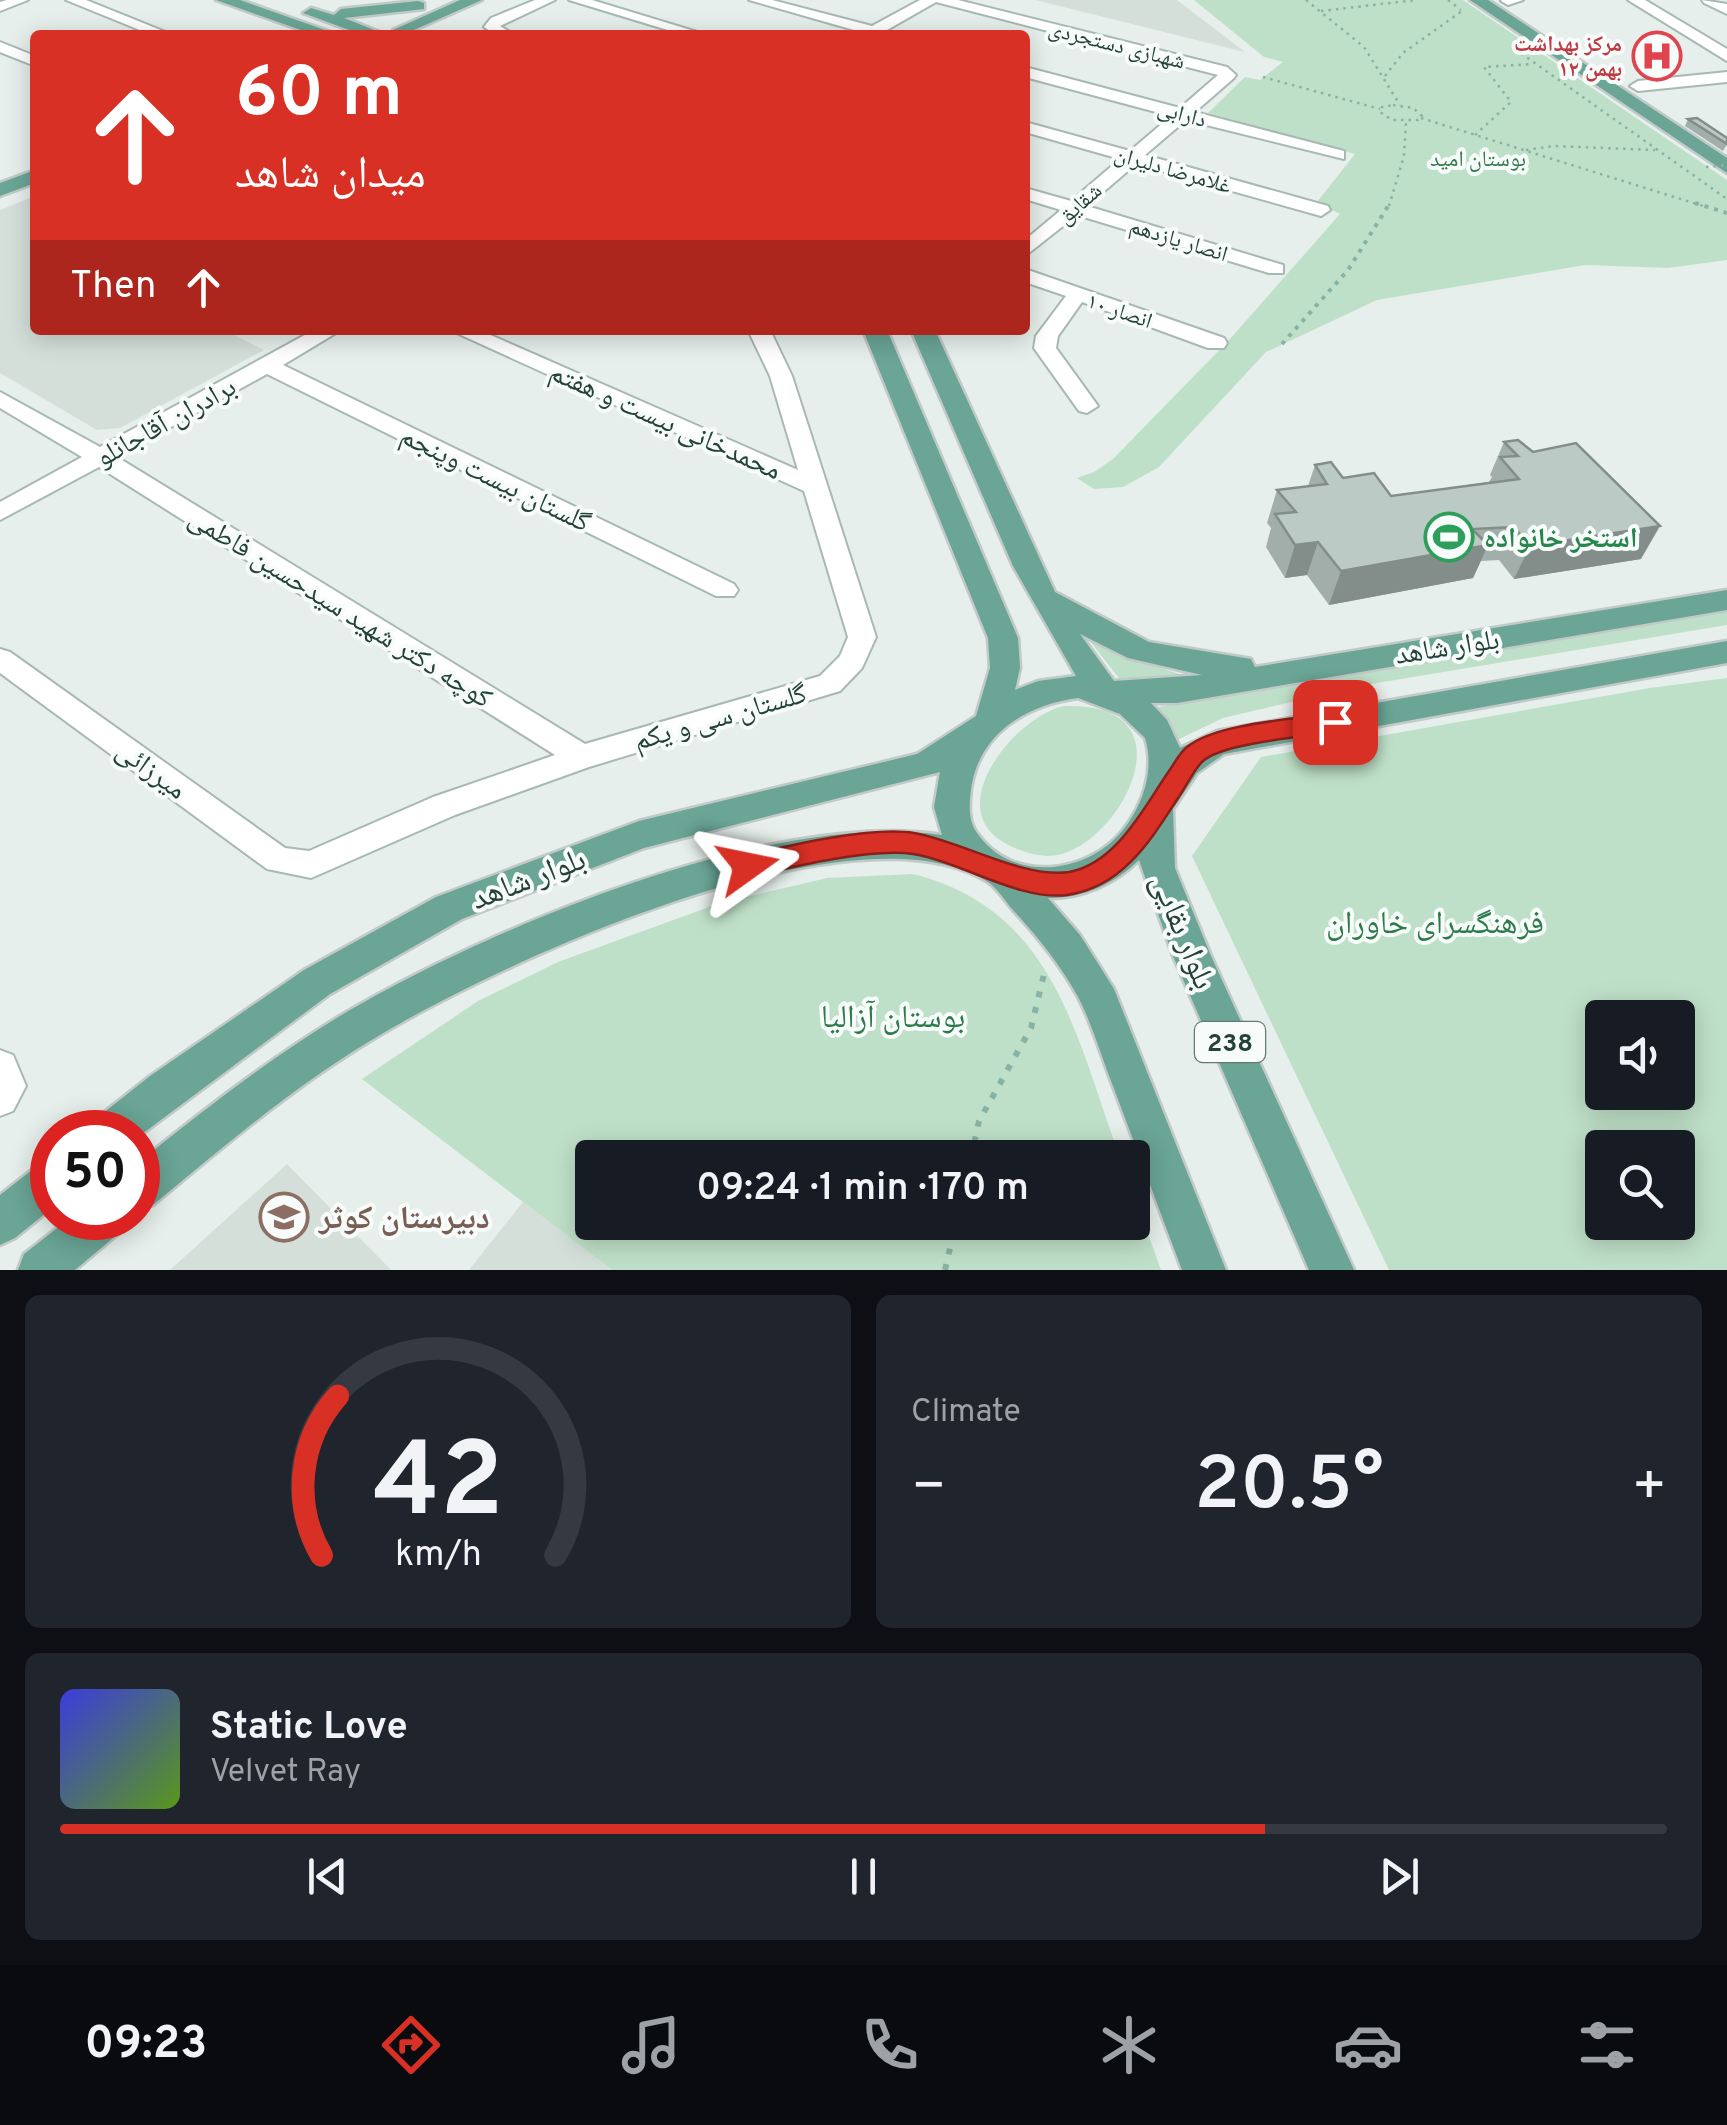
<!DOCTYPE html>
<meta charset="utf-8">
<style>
:root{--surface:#171b24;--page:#20242c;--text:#f1f3f6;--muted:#9ea1a6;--line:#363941;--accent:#d93025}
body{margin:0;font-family:Overpass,"Noto Naskh Arabic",sans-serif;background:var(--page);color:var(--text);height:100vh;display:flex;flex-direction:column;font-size:38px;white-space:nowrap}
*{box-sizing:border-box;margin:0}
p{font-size:32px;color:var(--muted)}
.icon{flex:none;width:55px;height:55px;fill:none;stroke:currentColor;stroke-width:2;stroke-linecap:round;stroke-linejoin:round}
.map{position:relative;height:1270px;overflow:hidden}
.details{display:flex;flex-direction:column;gap:25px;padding:25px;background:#0d0f14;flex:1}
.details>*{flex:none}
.banner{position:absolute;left:30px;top:30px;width:1000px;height:305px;border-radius:10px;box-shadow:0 5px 25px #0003;background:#d93025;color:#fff;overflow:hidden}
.fabs{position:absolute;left:1585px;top:1000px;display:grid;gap:20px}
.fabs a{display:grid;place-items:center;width:110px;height:110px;border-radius:10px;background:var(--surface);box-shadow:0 5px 25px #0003;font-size:50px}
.speed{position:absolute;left:30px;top:1110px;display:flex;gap:20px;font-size:50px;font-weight:700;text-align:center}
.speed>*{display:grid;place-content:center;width:130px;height:130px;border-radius:50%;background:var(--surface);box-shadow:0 5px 25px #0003;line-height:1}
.speed .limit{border:15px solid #d22;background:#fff;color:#111}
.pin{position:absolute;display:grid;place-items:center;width:85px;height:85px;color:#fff;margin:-42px;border-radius:20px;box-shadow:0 5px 15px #0006}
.me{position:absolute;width:110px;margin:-55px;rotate:78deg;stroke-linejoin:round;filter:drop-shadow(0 0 8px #0008)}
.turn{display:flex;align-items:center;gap:35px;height:210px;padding:0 40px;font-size:45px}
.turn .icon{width:130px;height:130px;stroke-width:2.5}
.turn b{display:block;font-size:70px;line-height:85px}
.then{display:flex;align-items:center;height:95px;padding:0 40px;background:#0003;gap:20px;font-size:38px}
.big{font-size:75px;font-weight:600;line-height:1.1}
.details .tile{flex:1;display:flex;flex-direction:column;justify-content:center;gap:15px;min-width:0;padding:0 35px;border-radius:15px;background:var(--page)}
.details .dial{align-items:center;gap:0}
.dial svg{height:260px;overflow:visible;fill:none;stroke:var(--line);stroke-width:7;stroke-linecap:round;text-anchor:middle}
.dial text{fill:var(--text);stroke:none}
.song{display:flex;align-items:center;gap:30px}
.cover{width:120px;height:120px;border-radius:15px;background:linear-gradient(135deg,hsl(240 70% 55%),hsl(90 70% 35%))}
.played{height:10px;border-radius:5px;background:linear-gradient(90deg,var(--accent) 75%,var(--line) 75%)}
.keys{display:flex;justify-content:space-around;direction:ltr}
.heat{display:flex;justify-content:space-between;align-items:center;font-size:55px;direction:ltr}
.details .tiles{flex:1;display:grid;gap:25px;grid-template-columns:1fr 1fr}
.tile:last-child{grid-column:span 2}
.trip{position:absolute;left:575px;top:1140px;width:575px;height:100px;border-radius:10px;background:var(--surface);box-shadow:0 5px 25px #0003;font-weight:600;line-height:100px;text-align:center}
.tab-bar{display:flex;height:160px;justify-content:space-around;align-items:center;background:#090b0e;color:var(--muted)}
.tab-bar .icon{width:70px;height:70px}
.tab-bar .active{color:var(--accent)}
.tab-bar b{font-size:45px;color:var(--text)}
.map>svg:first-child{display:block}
.built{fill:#d4dfda}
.green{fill:#bfe0c8;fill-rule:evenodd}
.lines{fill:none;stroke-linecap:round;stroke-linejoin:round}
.minor-casing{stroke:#a8b8b2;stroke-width:4}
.major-casing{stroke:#c2cac8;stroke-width:5}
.path-far2{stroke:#86b3a5;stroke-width:2.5;stroke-dasharray:2.5 5;stroke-linecap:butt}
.path-far1{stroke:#86b3a5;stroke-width:4;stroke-dasharray:4 6;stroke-linecap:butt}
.path{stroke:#86b3a5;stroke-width:6;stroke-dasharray:6 10;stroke-linecap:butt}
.minor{fill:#fff;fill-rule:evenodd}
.major{fill:#6aa596;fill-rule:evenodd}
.path-bridge{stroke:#86b3a5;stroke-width:2.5;stroke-dasharray:2.5 5;stroke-linecap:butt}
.wall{fill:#a1aea9}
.shaded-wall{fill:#838d89}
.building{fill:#bbcac4;stroke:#838d89;stroke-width:2.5}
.route{fill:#d93025;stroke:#8d1f18;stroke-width:2.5}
.labels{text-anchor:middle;stroke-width:8;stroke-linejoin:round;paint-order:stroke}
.far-health-label{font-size:22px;font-weight:bold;fill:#be3a42;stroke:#f7fbf9;text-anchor:end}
.far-street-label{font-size:22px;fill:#24423a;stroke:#f7fbf9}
.far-park-label{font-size:22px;fill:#2d7a4b;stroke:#f7fbf9}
.shield{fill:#f7fbf9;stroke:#637a73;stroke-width:2.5}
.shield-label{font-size:25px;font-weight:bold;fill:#24423a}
.street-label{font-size:28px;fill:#24423a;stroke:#f7fbf9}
.leisure-label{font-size:28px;font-weight:bold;fill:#27864d;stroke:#f7fbf9;text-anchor:start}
.near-street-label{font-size:32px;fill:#24423a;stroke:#f7fbf9}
.near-park-label{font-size:32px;fill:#2d7a4b;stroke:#f7fbf9}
.near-education-label{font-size:32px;font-weight:bold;fill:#785e54;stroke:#f7fbf9;text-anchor:start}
</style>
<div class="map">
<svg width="1727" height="1270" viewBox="0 0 1727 1270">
<rect width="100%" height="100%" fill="#e6efeb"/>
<g class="built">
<path d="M 1035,0 L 1177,0 L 1245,52 Z"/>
<path d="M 35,196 L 35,330 L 224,330 L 264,350 L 120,428 L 97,430 L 0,373 L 0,210 Z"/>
<path d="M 287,1164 L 391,1270 L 170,1270 Z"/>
<path d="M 523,1202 L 612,1270 L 469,1270 Z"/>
</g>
<g class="green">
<path d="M 1194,0 L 1463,0 L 1727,180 L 1727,260 L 1668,268 L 1585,265 L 1377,300 L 1266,352 L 1159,467 L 1123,487 L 1094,489 L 1077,478 L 1094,472 L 1113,459 L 1230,339 L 1340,214 L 1317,202 L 1355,154 L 1208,113 L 1245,77 L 1260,80 L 1283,62 L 1264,57 Z"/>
<path d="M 1727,612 L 1727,625 L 1359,686 L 1223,718 L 1175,741 L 1152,708 Z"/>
<path d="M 1086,636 L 1132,659 L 1186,676 L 1122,682 Z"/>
<path d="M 1727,678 L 1727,1270 L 1389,1270 L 1192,856 L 1261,757 L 1650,688 ZM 1602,1018 L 1678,1018 L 1678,1092 L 1602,1092 ZM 1602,1148 L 1678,1148 L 1678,1222 L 1602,1222 Z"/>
<path d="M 1064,706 C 1201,701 1115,857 1047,856 C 1030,855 1017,850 1003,842 C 942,806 1016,716 1064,706 Z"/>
<path d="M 913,874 C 1056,910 1075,1037 1120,1157 L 592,1158 L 592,1222 L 1132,1222 L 1133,1192 L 1161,1270 L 612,1270 L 362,1079 L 478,1001 L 558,962 L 720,903 L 827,878 Z"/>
</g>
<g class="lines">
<g class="minor-casing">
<g id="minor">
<path d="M 7,0 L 28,0 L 0,11 L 0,2 Z"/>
<path d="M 66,0 L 86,0 L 173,35 L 152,35 Z"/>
<path d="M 535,0 L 555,0 L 500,26 L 515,35 L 496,35 L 484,27 L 491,18 Z"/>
<path d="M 569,0 L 592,0 L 707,35 L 684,35 Z"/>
<path d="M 749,0 L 772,0 L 872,26 L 920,0 L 958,0 L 1227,67 L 1236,75 L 1234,78 L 1195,112 L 1344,151 L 1344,159 L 1186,120 L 1145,155 L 1328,206 L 1330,210 L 1321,216 L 1136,164 L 1087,206 L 1283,265 L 1283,273 L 1269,273 L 1077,215 L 1025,256 L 1025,240 L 1061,210 L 1025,199 L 1025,188 L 1071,201 L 1120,159 L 1025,132 L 1025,122 L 1130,151 L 1171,116 L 1025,77 L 1025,67 L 1180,108 L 1218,75 L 936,2 L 887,30 L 895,35 L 860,35 L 861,32 Z"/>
<path d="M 1523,0 L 1508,5 L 1501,1 L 1502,0 Z"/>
<path d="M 1628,0 L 1645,0 L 1727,49 L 1727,61 Z"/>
<path d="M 1702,0 L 1727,4 L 1727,14 L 1704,3 Z"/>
<path d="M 0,42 L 35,56 L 35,66 L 0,52 Z"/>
<path d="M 1727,72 L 1727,82 L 1638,91 L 1630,86 L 1638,81 Z"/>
<path d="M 1025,269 L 1224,338 L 1227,343 L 1224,348 L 1208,348 L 1082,302 L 1058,336 L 1056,348 L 1098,406 L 1087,413 L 1079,411 L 1034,348 L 1036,336 L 1066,296 L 1025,282 Z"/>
<path d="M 314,330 L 341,330 L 283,365 L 734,584 L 738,590 L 734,596 L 716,596 L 267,374 L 117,457 L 585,744 L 820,676 L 840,656 L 848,637 L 804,491 L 450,330 L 479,330 L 798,470 L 770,376 L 748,330 L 770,330 L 792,376 L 876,637 L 862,668 L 840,691 L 589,767 L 455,815 L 311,878 L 267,869 L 0,673 L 0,649 L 10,652 L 285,848 L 309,851 L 433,797 L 555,755 L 99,467 L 0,520 L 0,502 L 82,457 L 0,408 L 0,392 L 100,447 Z"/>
<path d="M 0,1050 L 13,1055 L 26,1086 L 13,1111 L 0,1116 Z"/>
</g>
</g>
<g class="major-casing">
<g id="major">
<path d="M 216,0 L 240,0 L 339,35 L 315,35 Z"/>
<path d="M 460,0 L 482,0 L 407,33 L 393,30 Z"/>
<path d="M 1470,0 L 1488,0 L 1727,158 L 1727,173 Z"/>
<path d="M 418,1 L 424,3 L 424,9 L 344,18 L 387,35 L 363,35 L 303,13 L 311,8 L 334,15 L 341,9 Z"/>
<path d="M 35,170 L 35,183 L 0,196 L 0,183 Z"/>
<path d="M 863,330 L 887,330 L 1018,638 L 1020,668 L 1015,690 L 1038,681 L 1076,676 L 1013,566 L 911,330 L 935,330 L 1055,592 L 1149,642 L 1251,659 L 1255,667 L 1727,590 L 1727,610 L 1177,703 L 1151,703 L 1167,720 L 1180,748 L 1217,731 L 1727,641 L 1727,663 L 1224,754 L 1197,773 L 1173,809 L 1175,868 L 1211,956 L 1354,1270 L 1309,1270 L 1173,956 L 1139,860 C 1116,883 1082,899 1048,898 L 1080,935 L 1114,989 L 1226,1270 L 1182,1270 C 1159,1209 1136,1147 1113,1086 C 1101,1056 1092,1023 1077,995 C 1059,963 1037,936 1013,910 C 1005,901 998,889 988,882 C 854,797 492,966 370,1041 C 292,1088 223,1147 153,1205 L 138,1211 L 138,1163 C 202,1111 269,1059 340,1016 C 486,929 772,809 942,835 L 934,807 L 940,772 L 644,848 L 462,919 L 330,994 L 138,1137 L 138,1132 L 91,1132 L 97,1118 L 150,1076 L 304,970 L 436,897 L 639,821 L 917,754 L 976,716 L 990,668 L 988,638 ZM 1080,634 L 1128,658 L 1202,675 L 1114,681 ZM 1078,698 L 1120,714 L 1145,738 C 1155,770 1143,805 1123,830 C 1088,874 1012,884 977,833 C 968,821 969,804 971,789 C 979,733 1026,705 1078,698 Z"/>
<path d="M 52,1160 L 52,1208 L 15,1238 L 0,1245 L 0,1195 L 37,1166 Z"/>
<path d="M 70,1218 L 126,1218 L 119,1233 L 75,1270 L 18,1270 L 24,1254 Z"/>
</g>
</g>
<g class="path-far2">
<path d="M 1306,0 L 1364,47 L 1400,105"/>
<path d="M 1448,0 L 1461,10"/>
<path d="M 1321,11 L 1416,0"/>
<path d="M 1515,49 L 1727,199"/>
<path d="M 1385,76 L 1403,53 L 1462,11"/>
<path d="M 1263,77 L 1380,109"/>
<path d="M 1393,105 L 1413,108 L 1422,116 L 1418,120 L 1392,120 L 1380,112 L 1382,107 Z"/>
<path d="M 1421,118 L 1703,206"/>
<path d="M 1475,135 L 1511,102 L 1484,67 L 1533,64"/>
<path d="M 1526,150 L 1554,146 L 1655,150"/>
<path d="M 1389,206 L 1404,156 L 1406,122"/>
</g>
<g class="path-far1">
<path d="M 1695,203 L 1727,213"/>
<path d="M 1282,344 L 1348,270 L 1390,203"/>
</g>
<g class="path">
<path d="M 971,1158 L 979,1121 L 1031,1028 L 1045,970"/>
<path d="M 945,1270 L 956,1222"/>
</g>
<use href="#minor" class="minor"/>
<use href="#major" class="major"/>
<path class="path-bridge" d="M 1706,167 L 1727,165"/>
</g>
<g class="wall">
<path d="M 1688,119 L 1727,144 L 1723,151 L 1685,126 Z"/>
<path d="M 1504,442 L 1641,559 L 1514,579 L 1499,560 L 1481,561 L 1473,578 L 1329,605 L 1307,575 L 1285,578 L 1266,547 L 1271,528 L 1267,523 L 1277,490 L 1308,486 L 1315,465 L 1391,496 L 1489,482 L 1492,477 L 1490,475 Z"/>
</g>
<g class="shaded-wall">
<path d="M 1660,526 L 1641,559 L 1514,579 L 1530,546 Z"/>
<path d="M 1318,542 L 1307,575 L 1285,578 L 1295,545 Z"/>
<path d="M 1488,545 L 1473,578 L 1329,605 L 1341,571 Z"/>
</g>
<g class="building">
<path d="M 1697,118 L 1727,138 L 1727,144 L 1688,119 Z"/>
<path d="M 1518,440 L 1533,452 L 1576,443 L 1660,526 L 1530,546 L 1514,527 L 1472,529 L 1488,545 L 1341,571 L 1318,542 L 1295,545 L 1275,514 L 1296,512 L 1277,490 L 1327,484 L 1315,465 L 1331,462 L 1343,478 L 1374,473 L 1391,496 L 1519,479 L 1500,457 L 1518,456 L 1504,442 Z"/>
</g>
<path class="route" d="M 1335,713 L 1344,715 L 1347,722 L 1344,728 C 1311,738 1226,741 1203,761 C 1195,768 1188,783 1182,792 C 1153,836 1125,887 1067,895 C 1019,901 962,862 913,854 C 870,848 791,867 748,877 L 738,874 L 734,866 L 738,858 L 748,855 C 791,845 872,826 914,833 C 961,841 1024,879 1069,872 C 1117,863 1144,807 1169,771 C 1174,764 1180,752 1187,747 C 1216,723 1297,719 1335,713 Z"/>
<defs>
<g id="hospital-ring" transform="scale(2.5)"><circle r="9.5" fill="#f7fbf9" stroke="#e0444e" stroke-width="1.5"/><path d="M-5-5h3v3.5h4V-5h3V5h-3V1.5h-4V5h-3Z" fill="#e0444e"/></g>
<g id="stadium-ring" transform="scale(2.5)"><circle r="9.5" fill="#f7fbf9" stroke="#2e9e5b" stroke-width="1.5"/><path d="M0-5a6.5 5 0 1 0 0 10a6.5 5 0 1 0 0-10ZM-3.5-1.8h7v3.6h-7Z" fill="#2e9e5b"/></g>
<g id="school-ring" transform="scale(2.5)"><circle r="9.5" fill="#f7fbf9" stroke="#8d6e63" stroke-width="1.5"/><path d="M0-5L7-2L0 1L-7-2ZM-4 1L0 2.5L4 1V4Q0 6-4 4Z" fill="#8d6e63"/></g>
</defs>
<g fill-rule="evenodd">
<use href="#hospital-ring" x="1657" y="56"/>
<use href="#stadium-ring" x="1449" y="537"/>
<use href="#school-ring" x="284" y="1217"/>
</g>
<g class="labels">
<g class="far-health-label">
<text x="1622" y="51">مرکز بهداشت<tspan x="1622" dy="25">۱۲ بهمن</tspan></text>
</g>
<g class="far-street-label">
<text transform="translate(1117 44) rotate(14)" y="8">شهبازی دستجردی</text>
<text transform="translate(1182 113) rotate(15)" y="8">دارابی</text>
<text transform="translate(1173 169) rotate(16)" y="8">غلامرضا دلیران</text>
<text transform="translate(1079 203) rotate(-41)" y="8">شقایق</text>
<text transform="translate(1179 239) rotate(17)" y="8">انصار یازدهم</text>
<text transform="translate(1120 310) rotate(19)" y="8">انصار ۱۰</text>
</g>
<g class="far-park-label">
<text x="1478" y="166">بوستان امید</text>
</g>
<rect class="shield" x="1195" y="1022" width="70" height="40" rx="8"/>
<g class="shield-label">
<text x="1230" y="1051">238</text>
</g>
<g class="street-label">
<text transform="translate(666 420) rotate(24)" y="10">محمدخانی بیست و هفتم</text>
<text transform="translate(165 421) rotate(-29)" y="10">برادران آقاجانلو</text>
<text transform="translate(496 478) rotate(26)" y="10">گلستان بیست وپنجم</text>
<text transform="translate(341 607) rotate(32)" y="10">کوچه دکتر شهید سیدحسین فاطمی</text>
<text transform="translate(1447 646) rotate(-9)" y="10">بلوار شاهد</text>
<text transform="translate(720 716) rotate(-16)" y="10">گلستان سی و یکم</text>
<text transform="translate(152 769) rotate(36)" y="10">میرزائی</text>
</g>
<g class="leisure-label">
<text x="1484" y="547">استخر خانواده</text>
</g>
<g class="near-street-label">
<text transform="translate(528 878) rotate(-21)" y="11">بلوار شاهد</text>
<text transform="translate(1184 931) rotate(68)" y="11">بلوار بقایی</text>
</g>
<g class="near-park-label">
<text x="1435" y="933">فرهنگسرای خاوران</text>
<text x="893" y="1027">بوستان آزالیا</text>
</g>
<g class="near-education-label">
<text x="319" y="1228">دبیرستان کوثر</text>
</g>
</g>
</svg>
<div class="fabs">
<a><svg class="icon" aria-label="sound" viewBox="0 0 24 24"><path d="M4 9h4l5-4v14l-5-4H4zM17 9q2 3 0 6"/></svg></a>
<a><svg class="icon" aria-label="search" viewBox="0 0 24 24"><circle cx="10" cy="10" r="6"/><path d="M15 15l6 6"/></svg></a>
</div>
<div class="speed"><div class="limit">50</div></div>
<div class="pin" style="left:1335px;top:722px;background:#d93025"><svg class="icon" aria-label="arrive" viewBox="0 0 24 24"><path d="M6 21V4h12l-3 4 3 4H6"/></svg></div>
<svg class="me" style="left:748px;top:866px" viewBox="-20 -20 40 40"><path d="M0-17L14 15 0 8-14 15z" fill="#d93025" stroke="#fff" stroke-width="4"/></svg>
<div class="trip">09:24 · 1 min · 170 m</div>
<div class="banner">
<div class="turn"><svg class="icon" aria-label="ahead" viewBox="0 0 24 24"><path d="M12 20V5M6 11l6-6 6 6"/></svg><div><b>60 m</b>میدان شاهد</div></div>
<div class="then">Then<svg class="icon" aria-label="ahead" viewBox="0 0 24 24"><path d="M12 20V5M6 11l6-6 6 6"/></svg></div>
</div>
</div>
<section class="details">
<div class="tiles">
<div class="tile dial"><svg viewBox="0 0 100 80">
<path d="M14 69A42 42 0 1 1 86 69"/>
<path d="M14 69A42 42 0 0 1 19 20" stroke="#d93025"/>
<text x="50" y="56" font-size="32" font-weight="700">42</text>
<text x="50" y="72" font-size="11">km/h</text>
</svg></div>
<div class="tile"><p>Climate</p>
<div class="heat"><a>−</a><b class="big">20.5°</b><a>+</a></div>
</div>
<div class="tile">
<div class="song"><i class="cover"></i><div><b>Static Love</b><p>Velvet Ray</p></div></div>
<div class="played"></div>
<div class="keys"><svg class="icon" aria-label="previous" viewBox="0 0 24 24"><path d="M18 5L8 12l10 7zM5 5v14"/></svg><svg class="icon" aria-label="pause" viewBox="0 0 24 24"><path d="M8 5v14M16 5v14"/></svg><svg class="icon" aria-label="next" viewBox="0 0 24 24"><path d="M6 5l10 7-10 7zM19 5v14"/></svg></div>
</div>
</div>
</section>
<nav class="tab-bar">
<b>09:23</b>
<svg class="icon active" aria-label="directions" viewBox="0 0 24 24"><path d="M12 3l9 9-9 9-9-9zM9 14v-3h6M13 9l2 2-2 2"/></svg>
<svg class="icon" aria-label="music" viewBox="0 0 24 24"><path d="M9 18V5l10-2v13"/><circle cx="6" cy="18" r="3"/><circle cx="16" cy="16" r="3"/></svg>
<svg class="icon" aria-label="phone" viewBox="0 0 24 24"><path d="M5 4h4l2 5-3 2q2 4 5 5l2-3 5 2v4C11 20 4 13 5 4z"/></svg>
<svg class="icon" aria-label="climate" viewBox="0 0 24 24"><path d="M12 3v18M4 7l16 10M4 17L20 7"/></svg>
<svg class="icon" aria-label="car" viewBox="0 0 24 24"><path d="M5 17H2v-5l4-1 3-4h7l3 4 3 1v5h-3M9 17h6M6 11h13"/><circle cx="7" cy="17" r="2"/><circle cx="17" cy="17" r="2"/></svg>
<svg class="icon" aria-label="filters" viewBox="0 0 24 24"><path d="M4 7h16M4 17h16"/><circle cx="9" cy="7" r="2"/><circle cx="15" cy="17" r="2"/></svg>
</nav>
